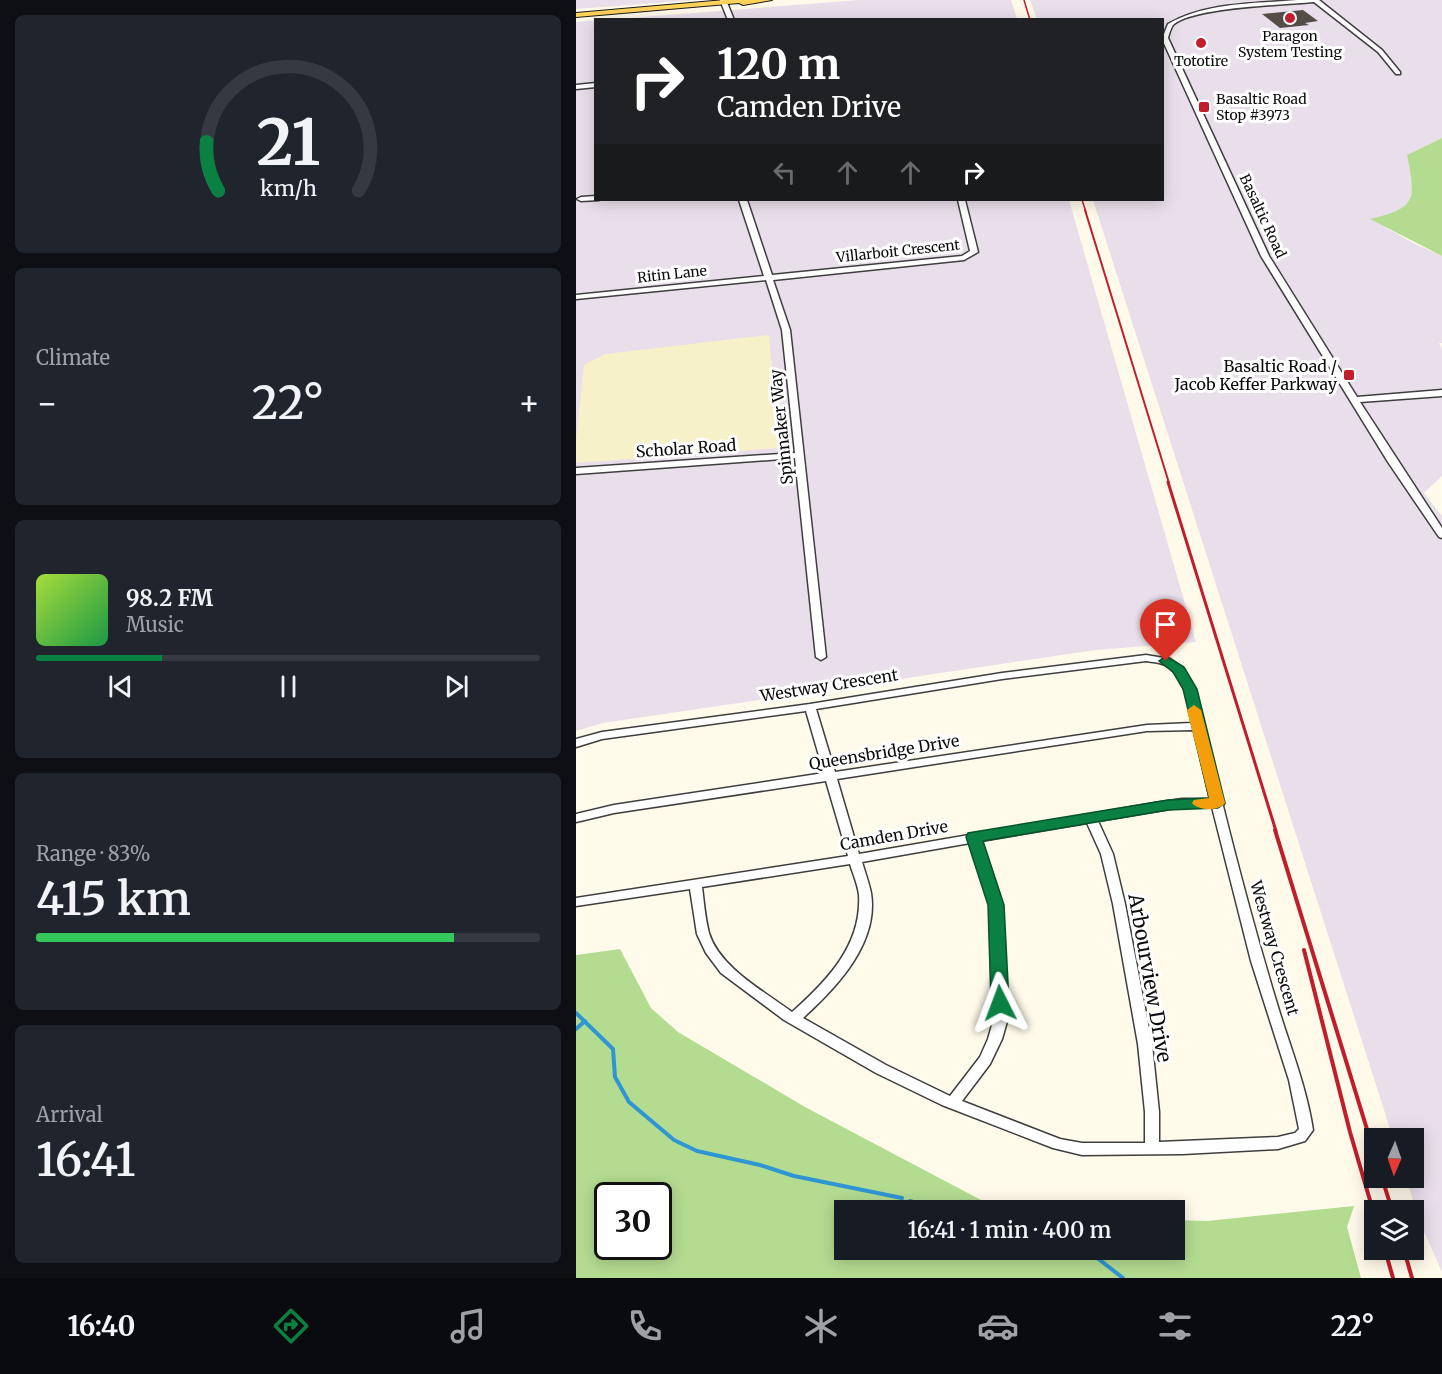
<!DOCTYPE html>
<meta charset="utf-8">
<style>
:root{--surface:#171b24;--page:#20242c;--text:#f1f3f6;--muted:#9ea1a6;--line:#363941;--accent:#0b8043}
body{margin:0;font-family:Merriweather,serif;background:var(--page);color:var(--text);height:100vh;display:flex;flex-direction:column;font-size:22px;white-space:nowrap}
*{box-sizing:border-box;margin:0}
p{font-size:20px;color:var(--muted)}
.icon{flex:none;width:33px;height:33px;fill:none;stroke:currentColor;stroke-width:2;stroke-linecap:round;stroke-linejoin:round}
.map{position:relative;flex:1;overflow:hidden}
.drawer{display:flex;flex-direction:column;gap:15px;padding:15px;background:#0d0f14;width:576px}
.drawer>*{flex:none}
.banner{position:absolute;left:18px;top:18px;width:570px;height:183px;border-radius:0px;box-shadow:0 3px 15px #0003;background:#202124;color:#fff;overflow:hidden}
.needle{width:39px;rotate:182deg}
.fabs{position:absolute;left:788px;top:1128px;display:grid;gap:12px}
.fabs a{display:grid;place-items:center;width:60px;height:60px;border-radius:0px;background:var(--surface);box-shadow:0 3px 15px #0003;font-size:30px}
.speed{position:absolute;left:18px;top:1182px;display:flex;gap:12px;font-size:30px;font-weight:700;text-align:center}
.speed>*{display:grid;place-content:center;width:78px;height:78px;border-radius:50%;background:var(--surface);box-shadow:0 3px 15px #0003;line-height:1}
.speed .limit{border:3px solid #111;border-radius:9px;background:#fff;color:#111}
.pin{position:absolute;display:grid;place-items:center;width:51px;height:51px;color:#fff;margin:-62px -26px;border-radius:50% 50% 50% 0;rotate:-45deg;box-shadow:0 0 6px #0007}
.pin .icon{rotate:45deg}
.me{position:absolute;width:66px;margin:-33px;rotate:357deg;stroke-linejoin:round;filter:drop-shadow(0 0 4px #0008)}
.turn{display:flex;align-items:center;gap:21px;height:126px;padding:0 24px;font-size:27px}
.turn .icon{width:78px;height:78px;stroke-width:2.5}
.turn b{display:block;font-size:42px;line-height:51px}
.lanes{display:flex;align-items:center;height:57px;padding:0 24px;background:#0003;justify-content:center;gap:30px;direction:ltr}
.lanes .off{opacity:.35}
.big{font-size:45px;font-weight:600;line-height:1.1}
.drawer .tile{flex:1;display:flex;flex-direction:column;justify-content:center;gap:9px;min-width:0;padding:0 21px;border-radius:9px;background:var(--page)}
.drawer .dial{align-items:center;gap:0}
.dial svg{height:156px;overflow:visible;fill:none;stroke:var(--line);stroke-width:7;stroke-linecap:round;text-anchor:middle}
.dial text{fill:var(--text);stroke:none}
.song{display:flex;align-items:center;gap:18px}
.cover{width:72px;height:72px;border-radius:9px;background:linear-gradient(135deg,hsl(80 70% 55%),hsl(140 70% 35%))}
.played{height:6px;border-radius:3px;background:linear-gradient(90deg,var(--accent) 25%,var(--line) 25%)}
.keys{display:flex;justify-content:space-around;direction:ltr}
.heat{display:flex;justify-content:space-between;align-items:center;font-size:33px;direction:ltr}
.charge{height:9px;border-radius:4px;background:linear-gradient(90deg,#34c759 83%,var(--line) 0)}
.trip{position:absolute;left:258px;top:1200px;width:351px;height:60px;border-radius:0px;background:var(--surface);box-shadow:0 3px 15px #0003;font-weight:600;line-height:60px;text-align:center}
.dock{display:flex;height:96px;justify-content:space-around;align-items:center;background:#090b0e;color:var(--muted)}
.dock .icon{width:42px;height:42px}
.dock .current{color:var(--accent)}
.dock b{font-size:27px;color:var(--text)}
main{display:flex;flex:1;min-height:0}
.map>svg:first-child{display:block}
.industrial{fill:#e9dfeb}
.farmland{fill:#f6f1c9}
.forest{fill:#b4dc91;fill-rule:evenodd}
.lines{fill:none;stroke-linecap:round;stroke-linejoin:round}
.stream{stroke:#3096d3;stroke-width:4}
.building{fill:#544c47}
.minor-casing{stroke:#3e3e3e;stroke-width:3}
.major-casing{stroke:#1c1c1c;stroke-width:2}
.minor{fill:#fff;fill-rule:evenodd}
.major{fill:#ffd25a;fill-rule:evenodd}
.rail-far3{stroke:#c01e2a;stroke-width:1.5}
.rail-far2{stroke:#c01e2a;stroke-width:2}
.rail-far1{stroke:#c01e2a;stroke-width:3}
.rail{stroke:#c01e2a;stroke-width:4}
.route{fill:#0b8043;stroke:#07532c;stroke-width:1.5}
.slow{fill:#f59e0b}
.poi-dot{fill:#c01e2a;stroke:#fff;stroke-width:2}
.labels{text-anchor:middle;stroke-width:6;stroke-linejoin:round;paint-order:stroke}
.far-poi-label{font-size:14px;fill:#0b0b0b;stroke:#fff}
.far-street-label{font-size:14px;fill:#0b0b0b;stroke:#fff}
.poi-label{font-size:16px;fill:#0b0b0b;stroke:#fff;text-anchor:end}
.street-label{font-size:16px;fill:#0b0b0b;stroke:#fff}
.near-street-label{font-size:20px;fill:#0b0b0b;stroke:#fff}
</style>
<main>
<section class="drawer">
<div class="tile dial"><svg viewBox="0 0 100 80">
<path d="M14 69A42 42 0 1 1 86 69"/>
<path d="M14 69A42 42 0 0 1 8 44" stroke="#0b8043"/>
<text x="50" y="56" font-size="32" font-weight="700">21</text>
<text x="50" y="72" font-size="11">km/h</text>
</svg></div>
<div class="tile"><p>Climate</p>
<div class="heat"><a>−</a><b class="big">22°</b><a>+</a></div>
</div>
<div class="tile">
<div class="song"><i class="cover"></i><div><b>98.2 FM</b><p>Music</p></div></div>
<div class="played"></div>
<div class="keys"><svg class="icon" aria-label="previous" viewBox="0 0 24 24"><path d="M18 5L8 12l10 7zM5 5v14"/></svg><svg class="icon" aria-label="pause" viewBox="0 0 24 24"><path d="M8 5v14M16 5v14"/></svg><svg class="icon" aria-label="next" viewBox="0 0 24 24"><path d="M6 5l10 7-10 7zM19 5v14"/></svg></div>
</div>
<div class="tile"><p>Range · 83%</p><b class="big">415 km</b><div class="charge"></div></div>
<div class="tile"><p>Arrival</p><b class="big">16:41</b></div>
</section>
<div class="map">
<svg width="866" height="1278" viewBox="0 0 866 1278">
<rect width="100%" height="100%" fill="#fffaea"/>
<g class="industrial">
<path d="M 0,0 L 121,0 L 0,9 Z"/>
<path d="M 283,0 L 435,0 L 441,19 L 28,20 Z"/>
<path d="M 454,0 L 866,0 L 866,138 L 831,155 L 837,185 L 833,202 L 821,213 L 795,219 L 837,243 L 866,256 L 866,343 L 863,343 L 866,349 L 866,476 L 848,493 L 866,516 L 866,1272 L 843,1220 L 830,1178 L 837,1178 L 837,1138 L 817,1138 L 517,200 L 586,200 L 586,20 L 461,19 Z"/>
<path d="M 19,20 L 20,200 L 493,200 L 620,642 L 520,650 L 27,723 L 0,731 L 0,22 Z"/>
</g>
<path class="farmland" d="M 193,335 L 203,448 L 0,463 L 0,440 L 8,365 L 29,354 Z"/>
<g class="forest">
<path d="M 866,138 L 866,256 L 794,219 C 841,208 840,200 831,155 Z"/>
<path d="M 44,949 L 75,1008 L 102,1032 L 229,1107 L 405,1200 L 477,1210 L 268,1210 L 268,1250 L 598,1250 L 599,1220 L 631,1221 L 778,1206 L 771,1227 L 785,1278 L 0,1278 L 0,955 ZM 32,1196 L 82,1196 L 82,1246 L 32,1246 Z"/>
</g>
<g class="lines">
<g class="stream">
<path d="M 0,1013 L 37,1049 L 39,1077 L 53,1102 L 98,1140 L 121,1151 L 184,1165 L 218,1176 L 326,1198"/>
<path d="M 0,1029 L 9,1021"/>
<path d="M 334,1201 L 361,1210"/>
<path d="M 511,1250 L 547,1278"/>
</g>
</g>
<path class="building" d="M 727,10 L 742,21 L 729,23 L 733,25 L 704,28 L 686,14 Z"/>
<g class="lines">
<g class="minor-casing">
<g id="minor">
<path d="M 144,0 L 150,0 L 158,20 L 152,20 Z"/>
<path d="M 721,0 L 743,0 L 806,50 L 824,72 L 824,74 L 820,74 L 802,52 L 738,2 C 709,5 616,7 597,25 C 595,28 593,34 592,38 L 693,256 L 781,397 L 866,390 L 866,396 L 784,402 L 866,528 L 866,538 L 863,537 L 812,462 L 685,256 L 586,39 L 592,24 C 631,2 678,4 721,0 Z"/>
<path d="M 20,83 L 20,87 L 0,89 L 0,85 Z"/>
<path d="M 20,196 L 20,200 L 23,200 L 5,201 L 1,199 L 5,197 Z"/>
<path d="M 163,200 L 171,200 L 196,275 L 386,256 L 394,251 L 382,200 L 389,200 L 402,252 L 388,260 L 197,280 L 214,330 L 250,657 L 245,660 L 240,657 L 219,458 L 0,474 L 0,468 L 219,453 L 206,330 L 190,280 L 0,299 L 0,295 L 188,276 Z"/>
<path d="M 570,655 L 594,659 L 607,668 L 619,689 L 646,800 L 648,803 L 647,806 C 663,870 680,934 699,997 C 712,1042 730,1084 737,1130 L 729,1141 L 702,1149 L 607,1154 L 506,1155 L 477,1148 L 366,1105 L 300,1073 L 208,1020 L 145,973 L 130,953 L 121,934 L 114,889 L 0,906 L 0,898 L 272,856 L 250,781 L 38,813 L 0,822 L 0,814 L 38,805 L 248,773 L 230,711 L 26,739 L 0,747 L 0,739 L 26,732 L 234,704 L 426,673 ZM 570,661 C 576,662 583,662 589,665 C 609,676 612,702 616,723 L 571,725 L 259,772 L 240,709 L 426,679 ZM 618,730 L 634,799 L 606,799 L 579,803 L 283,854 L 261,779 L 571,731 ZM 606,807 L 636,807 L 675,961 L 713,1080 L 723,1129 L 719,1133 L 702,1137 L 583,1142 L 583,1112 L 576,1044 L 549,904 L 537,854 L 522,821 ZM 511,823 L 525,854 L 537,904 L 562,1044 L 569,1112 L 569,1143 L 506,1143 L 484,1139 L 386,1101 L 414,1064 L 426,1039 L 432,1018 L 426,905 L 405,841 ZM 394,843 L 414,905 L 418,1018 L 412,1039 L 404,1057 L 374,1096 L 310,1065 L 227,1018 C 261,987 303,943 295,893 C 293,883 289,872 286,862 ZM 274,864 C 277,874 282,885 283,895 C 286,945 251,981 216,1012 C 189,992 143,967 133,933 C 129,918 128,902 126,887 Z"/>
</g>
</g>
<g class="major-casing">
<path id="major" d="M 149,0 L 196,0 L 167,5 L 163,3 L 0,17 L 0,13 Z"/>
</g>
<use href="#minor" class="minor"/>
<use href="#major" class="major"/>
<g class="rail-far3">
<path d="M 448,0 L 454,20"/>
<path d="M 506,200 L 510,212"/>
</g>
<path class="rail-far2" d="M 509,210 L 593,483"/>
<path class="rail-far1" d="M 592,482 L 700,831"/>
<g class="rail">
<path d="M 699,830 L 798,1152"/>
<path d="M 728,950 L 774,1132 L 798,1214"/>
<path d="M 806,1178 L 816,1210"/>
<path d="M 809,1250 L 817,1278"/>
<path d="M 828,1250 L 836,1278"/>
</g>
</g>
<path class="route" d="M 590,656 L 608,667 L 621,689 L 649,803 L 642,808 L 592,810 L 407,841 L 428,905 L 433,1003 L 430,1007 L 424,1009 L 418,1007 L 415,1003 L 412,905 L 390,837 L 392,833 L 592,800 L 633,798 L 607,689 L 597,672 L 583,661 Z"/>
<path class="slow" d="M 618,705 L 625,710 L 649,803 C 643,811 623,811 616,803 L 618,800 L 633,798 L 611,710 Z"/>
<g class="poi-dot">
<circle cx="714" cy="18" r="6"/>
<circle cx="625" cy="43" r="6"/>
<rect x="622" y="101" width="12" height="12" rx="3"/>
<rect x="767" y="369" width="12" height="12" rx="3"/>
</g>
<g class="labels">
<g class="far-poi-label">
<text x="714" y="41">Paragon<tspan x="714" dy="16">System Testing</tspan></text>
<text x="625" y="66">Tototire</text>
<text x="640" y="104" text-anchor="start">Basaltic Road<tspan x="640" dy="16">Stop #3973</tspan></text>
</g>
<g class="far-street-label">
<text transform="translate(687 216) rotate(65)" y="5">Basaltic Road</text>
<text transform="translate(322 251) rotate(-6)" y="5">Villarboit Crescent</text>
<text transform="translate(96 274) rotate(-6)" y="5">Ritin Lane</text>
</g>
<g class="poi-label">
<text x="761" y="372">Basaltic Road /<tspan x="761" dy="18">Jacob Keffer Parkway</tspan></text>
</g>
<g class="street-label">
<text transform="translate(205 427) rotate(-96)" y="6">Spinnaker Way</text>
<text transform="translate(110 448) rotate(-4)" y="6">Scholar Road</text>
<text transform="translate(253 685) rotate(-9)" y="6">Westway Crescent</text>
<text transform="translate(308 752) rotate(-9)" y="6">Queensbridge Drive</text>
<text transform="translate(318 835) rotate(-10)" y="6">Camden Drive</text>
<text transform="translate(699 948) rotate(74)" y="6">Westway Crescent</text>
</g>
<g class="near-street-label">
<text transform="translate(574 978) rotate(80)" y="7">Arbourview Drive</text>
</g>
</g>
</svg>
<div class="fabs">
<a><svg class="needle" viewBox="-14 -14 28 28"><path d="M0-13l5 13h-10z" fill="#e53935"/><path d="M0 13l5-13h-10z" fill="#9ea1a6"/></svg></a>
<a><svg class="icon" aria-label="layers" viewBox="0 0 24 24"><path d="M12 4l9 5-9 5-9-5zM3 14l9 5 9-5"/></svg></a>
</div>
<div class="speed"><div class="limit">30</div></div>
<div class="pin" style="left:590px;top:661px;background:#d93025"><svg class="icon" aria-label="arrive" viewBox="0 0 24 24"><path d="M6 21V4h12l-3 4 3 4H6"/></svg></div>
<svg class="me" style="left:424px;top:1003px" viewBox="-20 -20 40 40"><path d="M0-17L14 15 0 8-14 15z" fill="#0b8043" stroke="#fff" stroke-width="4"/></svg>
<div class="trip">16:41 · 1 min · 400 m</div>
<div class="banner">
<div class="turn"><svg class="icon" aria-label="right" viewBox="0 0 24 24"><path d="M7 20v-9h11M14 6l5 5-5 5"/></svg><div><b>120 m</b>Camden Drive</div></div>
<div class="lanes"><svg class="icon off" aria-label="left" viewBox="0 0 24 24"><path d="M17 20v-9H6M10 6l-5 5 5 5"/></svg><svg class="icon off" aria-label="ahead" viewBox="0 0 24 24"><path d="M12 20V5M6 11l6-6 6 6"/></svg><svg class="icon off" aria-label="ahead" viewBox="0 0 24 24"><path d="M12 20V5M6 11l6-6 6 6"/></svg><svg class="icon" aria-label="right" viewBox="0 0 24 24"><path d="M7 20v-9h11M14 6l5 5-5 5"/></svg></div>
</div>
</div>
</main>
<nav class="dock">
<b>16:40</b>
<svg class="icon current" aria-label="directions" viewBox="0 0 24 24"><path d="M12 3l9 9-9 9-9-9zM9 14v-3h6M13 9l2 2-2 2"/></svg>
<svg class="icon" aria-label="music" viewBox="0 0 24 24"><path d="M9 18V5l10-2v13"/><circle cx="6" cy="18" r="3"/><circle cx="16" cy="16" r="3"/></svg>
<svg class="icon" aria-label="phone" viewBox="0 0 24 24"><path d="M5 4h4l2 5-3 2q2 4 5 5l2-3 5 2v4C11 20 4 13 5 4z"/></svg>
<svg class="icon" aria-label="climate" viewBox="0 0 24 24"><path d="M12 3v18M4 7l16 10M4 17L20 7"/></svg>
<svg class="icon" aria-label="car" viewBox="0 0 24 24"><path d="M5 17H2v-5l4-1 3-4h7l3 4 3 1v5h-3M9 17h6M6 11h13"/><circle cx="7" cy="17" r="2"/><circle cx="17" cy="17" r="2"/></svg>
<svg class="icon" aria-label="filters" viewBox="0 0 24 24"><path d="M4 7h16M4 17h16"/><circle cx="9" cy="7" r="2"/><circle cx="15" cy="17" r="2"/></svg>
<b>22°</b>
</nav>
